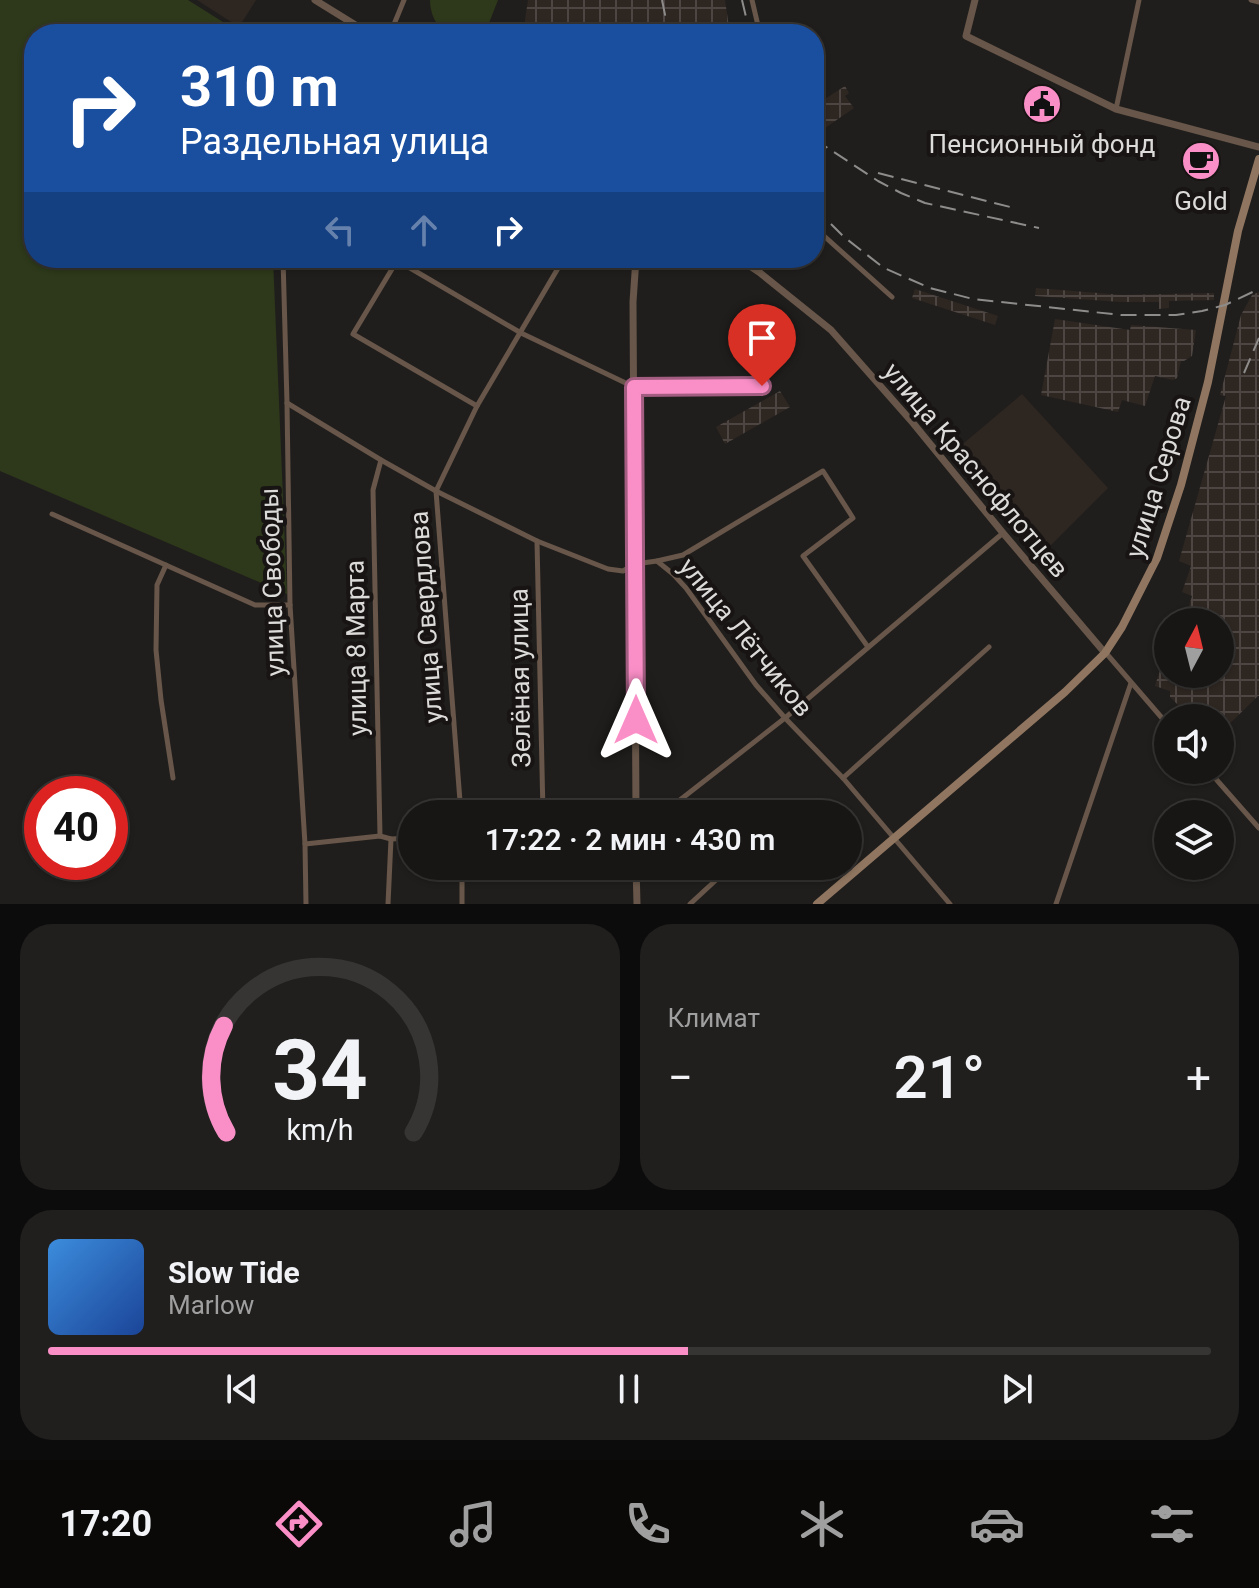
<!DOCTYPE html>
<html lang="ru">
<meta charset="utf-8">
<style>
:root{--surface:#181615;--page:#211f1e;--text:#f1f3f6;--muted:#9f9fa0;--line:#363534;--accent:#fa8fc7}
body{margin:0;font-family:Roboto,sans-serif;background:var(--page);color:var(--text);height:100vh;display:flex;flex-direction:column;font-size:30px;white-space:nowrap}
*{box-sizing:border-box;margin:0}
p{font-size:26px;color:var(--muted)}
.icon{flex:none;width:44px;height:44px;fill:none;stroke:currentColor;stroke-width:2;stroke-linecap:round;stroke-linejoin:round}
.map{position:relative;height:904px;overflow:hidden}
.details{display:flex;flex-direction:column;gap:20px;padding:20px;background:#0d0c0c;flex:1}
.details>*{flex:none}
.banner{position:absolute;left:24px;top:24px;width:800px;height:244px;border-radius:32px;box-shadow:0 2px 6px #0004,0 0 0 2px var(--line);background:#1a4fa0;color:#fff;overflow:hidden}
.needle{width:52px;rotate:7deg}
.fabs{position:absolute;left:1154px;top:608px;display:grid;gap:16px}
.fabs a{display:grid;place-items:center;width:80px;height:80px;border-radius:50%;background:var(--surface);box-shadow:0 2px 6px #0004,0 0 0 2px var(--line);font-size:40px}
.speed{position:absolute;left:24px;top:776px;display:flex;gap:16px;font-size:40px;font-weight:700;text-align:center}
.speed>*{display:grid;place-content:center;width:104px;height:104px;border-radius:50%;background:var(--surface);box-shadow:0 2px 6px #0004,0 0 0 2px var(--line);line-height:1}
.speed .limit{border:12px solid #d22;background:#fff;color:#111}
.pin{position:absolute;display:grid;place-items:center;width:68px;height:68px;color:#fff;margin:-82px -34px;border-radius:50% 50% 50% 0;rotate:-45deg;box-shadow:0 0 8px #0007}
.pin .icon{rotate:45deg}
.me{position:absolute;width:88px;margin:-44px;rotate:0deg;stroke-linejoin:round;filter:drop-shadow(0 0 6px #0008)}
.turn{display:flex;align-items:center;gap:28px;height:168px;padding:0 24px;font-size:36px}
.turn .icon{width:104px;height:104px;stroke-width:2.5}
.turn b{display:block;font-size:56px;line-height:68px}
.lanes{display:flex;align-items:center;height:76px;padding:0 24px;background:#0003;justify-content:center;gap:40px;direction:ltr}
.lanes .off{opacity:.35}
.big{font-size:60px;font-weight:600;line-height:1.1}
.details .tile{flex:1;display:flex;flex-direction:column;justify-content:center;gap:12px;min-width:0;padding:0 28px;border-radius:32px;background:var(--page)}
.details .dial{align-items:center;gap:0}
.dial svg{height:208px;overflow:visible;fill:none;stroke:var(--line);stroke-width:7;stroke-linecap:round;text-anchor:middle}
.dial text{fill:var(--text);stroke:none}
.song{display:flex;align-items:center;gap:24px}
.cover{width:96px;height:96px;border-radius:12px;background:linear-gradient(135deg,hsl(210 70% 55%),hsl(220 70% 35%))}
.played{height:8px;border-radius:4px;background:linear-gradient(90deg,var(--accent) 55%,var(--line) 55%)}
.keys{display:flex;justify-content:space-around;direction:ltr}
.heat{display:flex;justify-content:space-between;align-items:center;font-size:44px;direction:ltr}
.details .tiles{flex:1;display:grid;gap:20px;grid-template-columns:1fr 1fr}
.tile:last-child{grid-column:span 2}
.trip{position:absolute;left:398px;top:800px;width:464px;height:80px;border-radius:40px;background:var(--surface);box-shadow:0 2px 6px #0004,0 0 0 2px var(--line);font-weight:600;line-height:80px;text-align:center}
.dock{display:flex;height:128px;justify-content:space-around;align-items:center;background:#0a0908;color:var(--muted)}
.dock .icon{width:56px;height:56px}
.dock .active{color:var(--accent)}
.dock b{font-size:36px;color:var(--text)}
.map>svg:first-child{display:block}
.built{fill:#2e2621}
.industrial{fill:url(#industrial-grid)}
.green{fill:#2d391a}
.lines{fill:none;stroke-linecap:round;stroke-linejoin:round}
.minor{stroke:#675649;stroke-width:5}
.tertiary{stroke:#675649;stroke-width:7}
.secondary{stroke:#907660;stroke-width:8}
.rail{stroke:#8e8c8b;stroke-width:2;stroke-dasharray:16 8;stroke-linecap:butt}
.route-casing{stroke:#a25d81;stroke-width:20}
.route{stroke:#fa8fc7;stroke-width:14}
.labels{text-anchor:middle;stroke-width:8;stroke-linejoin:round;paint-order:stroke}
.poi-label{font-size:26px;fill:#dddbda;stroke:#171413}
.street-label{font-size:26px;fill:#dddbda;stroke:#171413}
</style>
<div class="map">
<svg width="1259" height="904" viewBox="0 0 1259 904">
<defs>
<pattern id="industrial-grid" width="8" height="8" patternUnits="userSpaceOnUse" patternTransform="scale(2)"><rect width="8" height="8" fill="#2e2621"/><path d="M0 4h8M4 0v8" fill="none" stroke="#4c4541"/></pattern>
</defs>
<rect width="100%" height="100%" fill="#201e1c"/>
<g class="built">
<path d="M 197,0 L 256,0 L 239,27 Z"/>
<path d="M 1022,394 L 1108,488 L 1047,549 L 958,448 Z"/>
</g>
<g class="industrial">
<path d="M 528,0 L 725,0 L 730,34 L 523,34 Z"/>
<path d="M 845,86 L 849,93 L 845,96 L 854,108 L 825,128 L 814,110 L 814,106 Z"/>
<path d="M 1036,288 L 1123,295 L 1214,293 L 1214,300 L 1169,301 L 1169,308 L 1159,309 L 1159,302 L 1121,302 L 1035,296 Z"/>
<path d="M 915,289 L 998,316 L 995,325 L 912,298 Z"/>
<path d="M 1259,292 L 1259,696 L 1258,696 L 1220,733 L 1220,718 L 1191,718 L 1170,697 L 1170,691 L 1155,686 L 1168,644 L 1168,674 L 1220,674 L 1220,622 L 1184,622 L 1192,596 L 1182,592 L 1191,566 L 1179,561 L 1226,396 L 1220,395 L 1241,315 L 1252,295 Z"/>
<path d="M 1055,319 L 1130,330 L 1131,325 L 1196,330 L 1192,356 L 1184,361 L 1181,361 L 1177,378 L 1173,380 L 1155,376 L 1145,406 L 1122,400 L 1118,412 L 1041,395 Z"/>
<path d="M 780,391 L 790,407 L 725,444 L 716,427 Z"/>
</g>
<g class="green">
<path d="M 0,0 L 188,0 L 242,34 L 34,34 L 34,258 L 273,258 L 287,594 L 0,471 Z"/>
<path d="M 430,0 L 498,0 L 489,23 L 476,34 L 447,34 C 436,26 430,14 430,0 Z"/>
</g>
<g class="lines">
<g class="minor">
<path d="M 752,0 L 760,34"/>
<path d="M 1251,0 L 1259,2"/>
<path d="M 390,34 L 404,0"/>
<path d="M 1116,109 L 1139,0"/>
<path d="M 814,227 L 892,297"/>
<path d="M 283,258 L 287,403 L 290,605 L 305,844 L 306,904"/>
<path d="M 393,258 L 521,333 L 634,387 L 762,386"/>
<path d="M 398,259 L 353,334 L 477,406"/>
<path d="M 287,403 L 381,460 L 436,491 L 537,541 L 608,569 L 623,571 L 635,564 L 657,561 L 673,574 L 686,588 L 756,685 L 785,718 L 843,778 L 950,904"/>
<path d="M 52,514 L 255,605 L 290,605"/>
<path d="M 537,541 L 543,814"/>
<path d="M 657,561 L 683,555 L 823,471 L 853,518 L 803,556 L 868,647"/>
<path d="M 166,565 L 157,585 L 156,650 L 161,700 L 173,778"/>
<path d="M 1106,653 L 1168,725"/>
<path d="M 1208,770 L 1259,828"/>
<path d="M 843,778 L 989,647"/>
<path d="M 461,814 L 436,491 L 477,406 L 564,258"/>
<path d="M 662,814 L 785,718 L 1003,533"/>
<path d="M 380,836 L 373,490 L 381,460"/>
<path d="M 305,844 L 380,836 L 391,839 L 412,838"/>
<path d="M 388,904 L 391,839"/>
<path d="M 462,904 L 462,866"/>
<path d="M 690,904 L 716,880"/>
<path d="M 1056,904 L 1131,683"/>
</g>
<g class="tertiary">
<path d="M 315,0 L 370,34"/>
<path d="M 975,0 L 966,36 L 1116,109 L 1259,147"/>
<path d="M 738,258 L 759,272 L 831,330 L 913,423 L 1003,533 L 1105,653"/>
<path d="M 636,814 L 633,302 L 636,258"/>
<path d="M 636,866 L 637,904"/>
</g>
<path class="secondary" d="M 817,904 L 1065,692 L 1105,653 L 1122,627 L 1157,558 L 1181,485 L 1208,382 L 1238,231 L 1259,159"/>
<g class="rail">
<path d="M 662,0 L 669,34"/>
<path d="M 742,0 L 750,34"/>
<path d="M 814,139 L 878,181 L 901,193 L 925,203 L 1039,228"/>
<path d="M 878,173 L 1014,208"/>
<path d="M 814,207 L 844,237 L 884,268 L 930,288 L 973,299 L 1121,315 L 1176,315 L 1202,311 L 1225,305 L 1259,289"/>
<path d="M 1244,373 L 1259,338"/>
</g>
</g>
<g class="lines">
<g class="route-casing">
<path id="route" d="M 636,720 L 634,387 L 762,386"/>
</g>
<use href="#route" class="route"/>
</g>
<defs>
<g id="civic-disc" transform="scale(2)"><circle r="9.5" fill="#fa8fc7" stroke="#171413"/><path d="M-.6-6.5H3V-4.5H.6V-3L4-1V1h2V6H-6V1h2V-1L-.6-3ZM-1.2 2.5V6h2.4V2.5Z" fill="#111"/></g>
<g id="cafe-disc" transform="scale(2)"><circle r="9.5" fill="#fa8fc7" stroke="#171413"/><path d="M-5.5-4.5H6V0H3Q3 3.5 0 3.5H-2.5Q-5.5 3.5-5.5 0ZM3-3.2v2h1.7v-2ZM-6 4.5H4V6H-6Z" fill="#111"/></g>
</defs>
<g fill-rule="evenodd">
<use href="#civic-disc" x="1042" y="104"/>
<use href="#cafe-disc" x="1201" y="161"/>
</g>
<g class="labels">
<g class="poi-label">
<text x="1042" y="153">Пенсионный фонд</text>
<text x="1201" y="210">Gold</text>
</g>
<g class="street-label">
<text transform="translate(976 470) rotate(50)" y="9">улица Краснофлотцев</text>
<text transform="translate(1158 477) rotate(-73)" y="9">улица Серова</text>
<text transform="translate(272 582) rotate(-92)" y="9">улица Свободы</text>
<text transform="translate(426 617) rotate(-94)" y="9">улица Свердлова</text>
<text transform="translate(746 637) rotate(51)" y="9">улица Лётчиков</text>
<text transform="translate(356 648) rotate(-91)" y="9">улица 8 Марта</text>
<text transform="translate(520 678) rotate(-91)" y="9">Зелёная улица</text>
</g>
</g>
</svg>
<div class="fabs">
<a><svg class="needle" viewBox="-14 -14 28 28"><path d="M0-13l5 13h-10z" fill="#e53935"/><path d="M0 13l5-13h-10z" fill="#9f9fa0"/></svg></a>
<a><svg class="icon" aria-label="sound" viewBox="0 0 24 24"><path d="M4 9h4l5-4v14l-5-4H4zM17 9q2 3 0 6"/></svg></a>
<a><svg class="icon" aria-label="layers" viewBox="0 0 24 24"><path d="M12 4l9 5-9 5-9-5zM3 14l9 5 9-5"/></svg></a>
</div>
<div class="speed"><div class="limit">40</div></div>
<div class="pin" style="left:762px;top:386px;background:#d93025"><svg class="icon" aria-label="arrive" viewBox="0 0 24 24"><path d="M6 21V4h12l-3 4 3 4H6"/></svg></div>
<svg class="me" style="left:636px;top:720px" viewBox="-20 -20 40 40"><path d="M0-17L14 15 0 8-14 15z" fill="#fa8fc7" stroke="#fff" stroke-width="4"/></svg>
<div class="trip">17:22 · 2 мин · 430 m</div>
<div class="banner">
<div class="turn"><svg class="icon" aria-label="right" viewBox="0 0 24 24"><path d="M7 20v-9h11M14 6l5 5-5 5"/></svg><div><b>310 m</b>Раздельная улица</div></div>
<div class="lanes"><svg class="icon off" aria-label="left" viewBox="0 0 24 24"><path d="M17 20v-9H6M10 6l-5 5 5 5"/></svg><svg class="icon off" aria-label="ahead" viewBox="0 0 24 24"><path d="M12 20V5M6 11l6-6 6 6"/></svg><svg class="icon" aria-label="right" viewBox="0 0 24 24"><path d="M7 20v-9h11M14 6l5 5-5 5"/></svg></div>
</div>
</div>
<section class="details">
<div class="tiles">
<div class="tile dial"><svg viewBox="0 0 100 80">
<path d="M14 69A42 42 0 1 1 86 69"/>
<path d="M14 69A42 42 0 0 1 13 28" stroke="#fa8fc7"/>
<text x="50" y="56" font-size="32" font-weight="700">34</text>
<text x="50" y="72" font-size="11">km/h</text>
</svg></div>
<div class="tile"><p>Климат</p>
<div class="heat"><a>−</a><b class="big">21°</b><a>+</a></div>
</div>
<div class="tile">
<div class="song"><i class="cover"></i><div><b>Slow Tide</b><p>Marlow</p></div></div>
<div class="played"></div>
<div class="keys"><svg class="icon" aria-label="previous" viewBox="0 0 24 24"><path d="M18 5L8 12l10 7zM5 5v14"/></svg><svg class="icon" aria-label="pause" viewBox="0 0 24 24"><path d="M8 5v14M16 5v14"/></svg><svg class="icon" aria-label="next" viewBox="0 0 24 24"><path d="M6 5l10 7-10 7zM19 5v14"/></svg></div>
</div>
</div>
</section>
<nav class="dock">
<b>17:20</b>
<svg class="icon active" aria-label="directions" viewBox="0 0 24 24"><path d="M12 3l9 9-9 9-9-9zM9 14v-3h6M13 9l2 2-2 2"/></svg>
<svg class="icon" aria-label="music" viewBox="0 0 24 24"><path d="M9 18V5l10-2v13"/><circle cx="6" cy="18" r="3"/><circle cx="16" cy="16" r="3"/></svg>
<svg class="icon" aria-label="phone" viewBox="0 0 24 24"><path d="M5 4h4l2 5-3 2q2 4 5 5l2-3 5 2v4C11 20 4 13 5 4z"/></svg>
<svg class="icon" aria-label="climate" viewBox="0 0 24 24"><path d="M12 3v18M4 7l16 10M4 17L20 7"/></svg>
<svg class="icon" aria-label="car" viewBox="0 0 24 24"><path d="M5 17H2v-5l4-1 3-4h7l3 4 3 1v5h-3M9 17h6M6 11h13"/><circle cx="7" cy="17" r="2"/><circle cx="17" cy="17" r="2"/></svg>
<svg class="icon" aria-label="filters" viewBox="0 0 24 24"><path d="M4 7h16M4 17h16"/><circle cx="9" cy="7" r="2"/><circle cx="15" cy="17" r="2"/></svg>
</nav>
